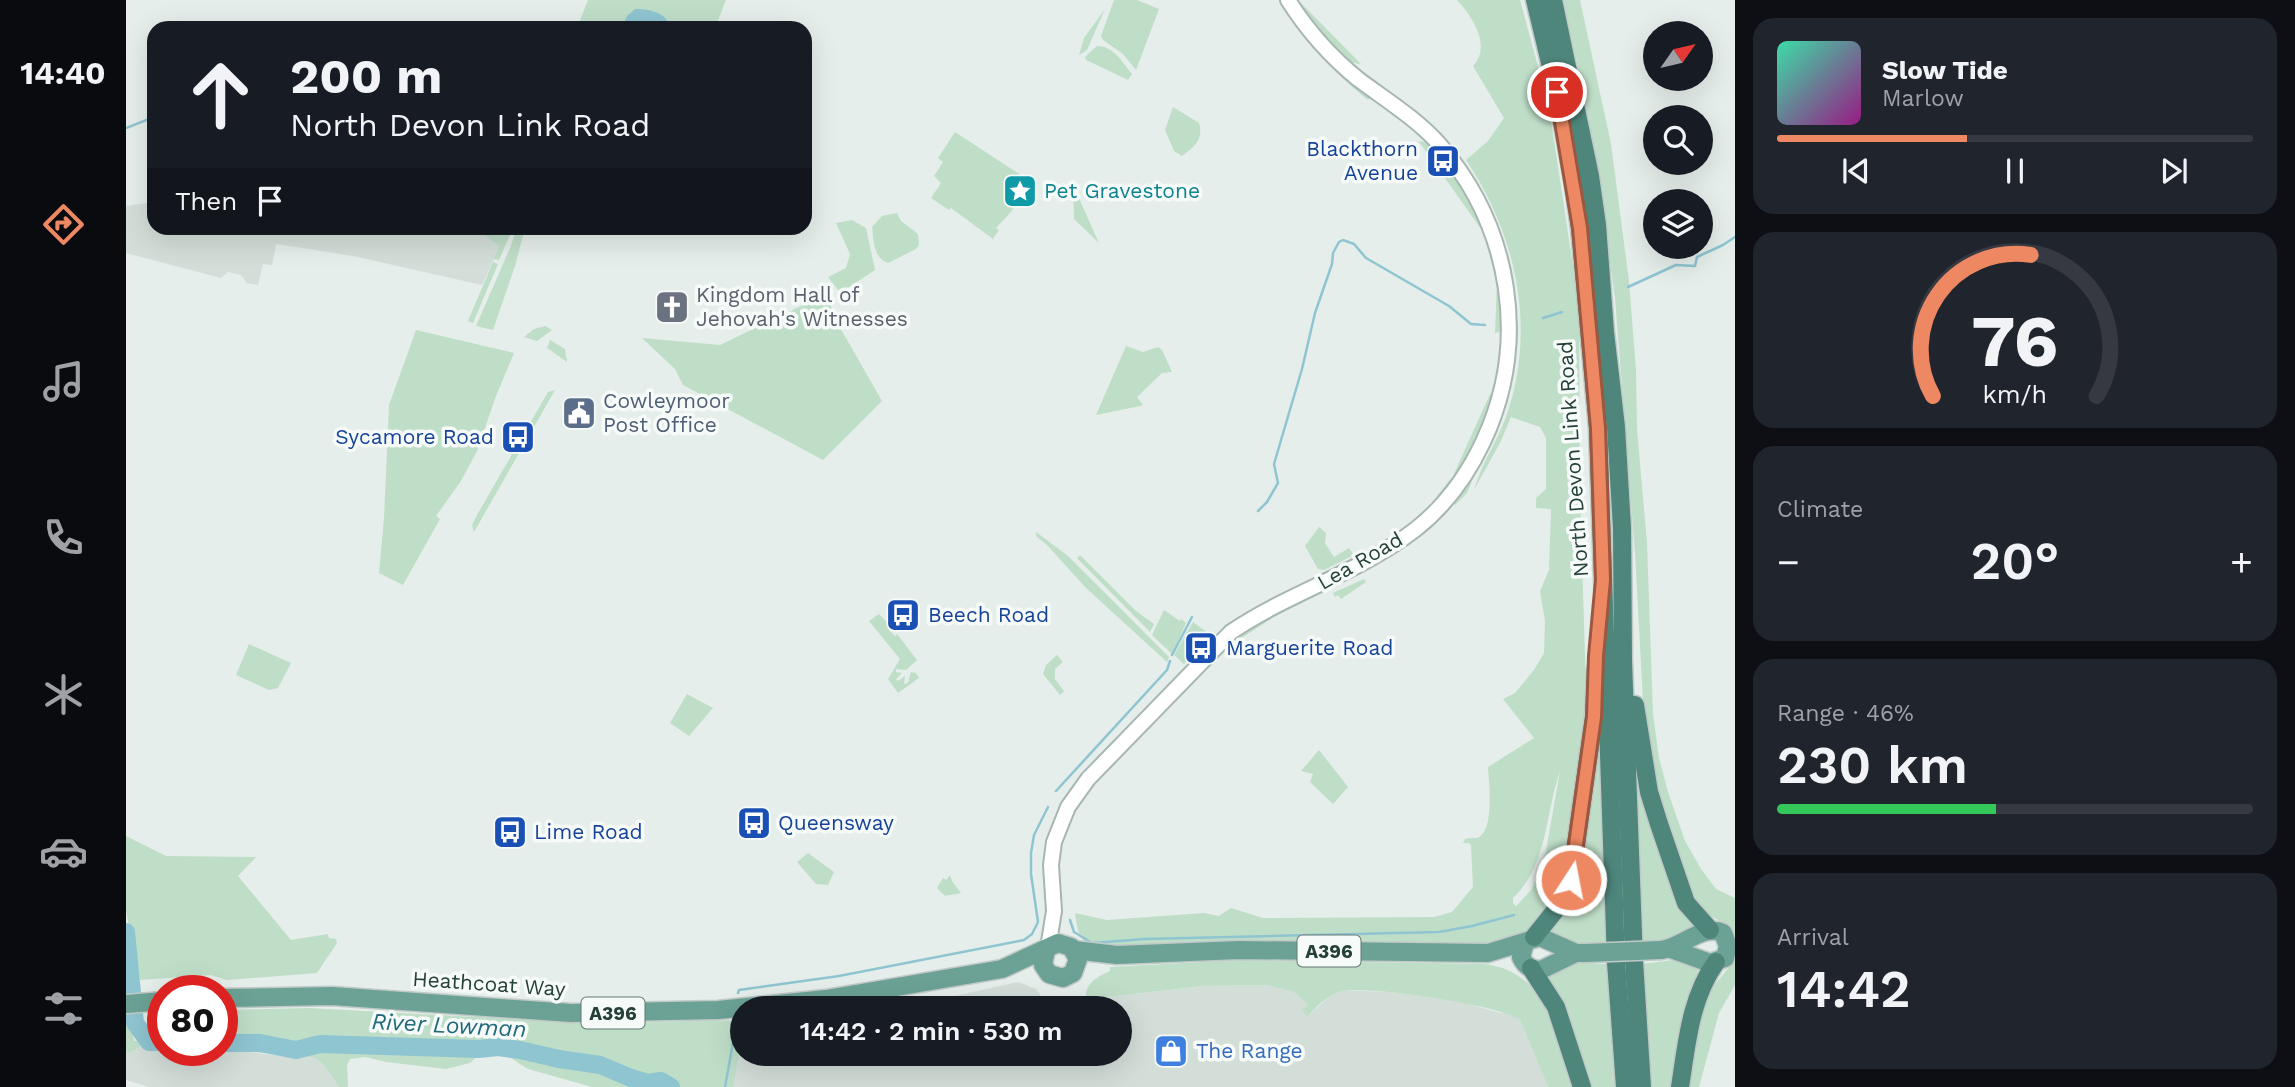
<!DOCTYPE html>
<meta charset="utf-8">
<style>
:root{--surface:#171b24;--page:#20242c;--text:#f1f3f6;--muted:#9ea1a6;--line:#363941;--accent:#ee8863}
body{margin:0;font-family:"Work Sans",sans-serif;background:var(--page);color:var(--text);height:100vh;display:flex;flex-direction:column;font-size:26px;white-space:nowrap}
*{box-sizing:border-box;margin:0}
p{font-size:23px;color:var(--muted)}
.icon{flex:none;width:38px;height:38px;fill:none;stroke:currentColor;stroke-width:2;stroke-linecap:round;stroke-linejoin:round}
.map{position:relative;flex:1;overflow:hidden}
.side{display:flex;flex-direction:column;gap:18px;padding:18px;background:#0d0f14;width:560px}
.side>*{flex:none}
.guide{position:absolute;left:21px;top:21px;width:665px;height:214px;border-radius:21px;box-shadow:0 7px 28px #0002;background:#171b24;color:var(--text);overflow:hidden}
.needle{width:46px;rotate:56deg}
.controls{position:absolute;left:1517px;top:21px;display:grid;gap:14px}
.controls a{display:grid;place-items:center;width:70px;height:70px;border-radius:50%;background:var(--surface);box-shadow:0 7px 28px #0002;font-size:35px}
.speed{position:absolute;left:21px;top:975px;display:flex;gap:14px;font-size:35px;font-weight:700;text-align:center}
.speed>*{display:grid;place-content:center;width:91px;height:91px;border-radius:50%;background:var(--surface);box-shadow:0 7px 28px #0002;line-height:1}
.speed .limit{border:10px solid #d22;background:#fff;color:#111}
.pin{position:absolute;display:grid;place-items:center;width:60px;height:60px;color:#fff;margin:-30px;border:4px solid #fff;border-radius:50%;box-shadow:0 2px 7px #0007}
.me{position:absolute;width:77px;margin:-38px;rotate:11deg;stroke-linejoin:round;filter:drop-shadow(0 0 5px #0008)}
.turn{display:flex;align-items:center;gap:24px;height:147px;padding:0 28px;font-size:32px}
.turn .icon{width:91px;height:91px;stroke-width:2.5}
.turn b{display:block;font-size:49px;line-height:60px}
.then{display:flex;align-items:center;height:66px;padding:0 28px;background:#0003;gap:14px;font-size:26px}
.big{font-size:52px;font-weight:600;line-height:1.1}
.side .tile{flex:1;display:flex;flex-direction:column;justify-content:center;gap:10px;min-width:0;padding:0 24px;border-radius:21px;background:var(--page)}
.side .dial{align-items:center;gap:0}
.dial svg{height:182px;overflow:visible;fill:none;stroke:var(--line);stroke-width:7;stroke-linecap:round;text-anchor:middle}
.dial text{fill:var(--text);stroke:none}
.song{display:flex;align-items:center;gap:21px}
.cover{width:84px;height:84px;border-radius:10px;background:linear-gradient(135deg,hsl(160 70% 55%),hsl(310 70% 35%))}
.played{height:7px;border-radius:4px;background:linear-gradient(90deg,var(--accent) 40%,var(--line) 40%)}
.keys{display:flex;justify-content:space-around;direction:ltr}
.heat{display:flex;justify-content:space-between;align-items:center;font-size:38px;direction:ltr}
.charge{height:10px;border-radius:5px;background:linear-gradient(90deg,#34c759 46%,var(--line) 0)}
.trip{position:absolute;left:604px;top:996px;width:402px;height:70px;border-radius:35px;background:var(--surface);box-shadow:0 7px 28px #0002;font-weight:600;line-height:70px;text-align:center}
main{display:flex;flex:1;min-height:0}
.tabs{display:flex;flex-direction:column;width:126px;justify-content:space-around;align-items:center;background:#090b0e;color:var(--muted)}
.tabs .icon{width:49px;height:49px}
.tabs .selected{color:var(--accent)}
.tabs b{font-size:32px;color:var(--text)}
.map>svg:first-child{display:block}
.built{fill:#d3ded9}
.green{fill:#bfdec8;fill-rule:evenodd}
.water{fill:#8fc5d1}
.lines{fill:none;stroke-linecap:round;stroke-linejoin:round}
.stream{stroke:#8fc5d1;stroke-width:2.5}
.river{stroke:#8fc5d1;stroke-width:18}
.tertiary-casing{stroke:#a7b6b1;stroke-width:18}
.primary-casing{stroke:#c2cac8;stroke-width:21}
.trunk-casing{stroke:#c2cac8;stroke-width:21}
.tertiary{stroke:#fff;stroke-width:14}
.primary{stroke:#6ba295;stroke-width:18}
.trunk{stroke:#4e867b;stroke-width:18}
.primary-bridge-casing{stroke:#c2cac8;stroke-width:21;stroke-linecap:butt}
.primary-bridge{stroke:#6ba295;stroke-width:18}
.route-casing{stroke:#9b5840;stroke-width:18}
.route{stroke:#ee8863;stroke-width:12}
.labels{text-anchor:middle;stroke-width:7;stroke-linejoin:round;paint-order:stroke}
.shield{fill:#f6faf8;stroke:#637872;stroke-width:2}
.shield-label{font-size:19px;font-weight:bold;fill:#244039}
.transit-label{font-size:21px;fill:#164399;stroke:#f6faf8;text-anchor:start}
.culture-label{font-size:21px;fill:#0d838f;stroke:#f6faf8;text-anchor:start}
.worship-label{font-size:21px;fill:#5b616d;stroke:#f6faf8;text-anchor:start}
.service-label{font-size:21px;fill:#4e5e75;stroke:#f6faf8;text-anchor:start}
.street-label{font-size:21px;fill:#244039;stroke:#f6faf8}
.shop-label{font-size:21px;fill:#366cbe;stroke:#f6faf8;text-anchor:start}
.water-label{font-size:23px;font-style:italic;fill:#1f697b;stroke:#f6faf8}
</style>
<main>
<nav class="tabs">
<b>14:40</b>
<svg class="icon selected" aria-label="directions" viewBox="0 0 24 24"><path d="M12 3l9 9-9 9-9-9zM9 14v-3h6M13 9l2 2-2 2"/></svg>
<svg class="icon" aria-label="music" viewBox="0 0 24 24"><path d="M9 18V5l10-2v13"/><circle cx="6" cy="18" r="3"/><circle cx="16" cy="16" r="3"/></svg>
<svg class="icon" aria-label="phone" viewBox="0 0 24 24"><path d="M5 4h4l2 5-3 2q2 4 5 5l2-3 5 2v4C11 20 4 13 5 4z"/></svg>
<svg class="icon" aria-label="climate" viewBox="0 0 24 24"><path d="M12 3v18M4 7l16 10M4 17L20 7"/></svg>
<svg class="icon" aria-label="car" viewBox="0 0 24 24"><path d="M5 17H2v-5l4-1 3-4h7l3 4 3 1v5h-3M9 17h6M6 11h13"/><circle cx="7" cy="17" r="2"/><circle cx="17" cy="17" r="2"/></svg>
<svg class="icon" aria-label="filters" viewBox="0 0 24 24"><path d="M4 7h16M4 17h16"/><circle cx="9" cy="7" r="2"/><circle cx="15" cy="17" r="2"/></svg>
</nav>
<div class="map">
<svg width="1609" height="1087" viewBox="0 0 1609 1087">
<rect width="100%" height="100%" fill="#e5eeea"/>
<g class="built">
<path d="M 28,202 L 28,228 L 382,228 L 356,285 L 227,256 L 150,244 L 146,265 L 137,264 L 132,285 L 121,283 L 115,275 L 102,272 L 95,278 L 0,253 L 0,206 Z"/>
<path d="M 892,982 L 910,989 L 924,1008 L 775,1008 Z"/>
<path d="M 1140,985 L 1167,990 L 1182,1005 L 1181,1017 L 1206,994 L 1216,990 L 1264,992 L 1329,1000 L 1374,1013 L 1387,1014 L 1394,1020 L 1422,1087 L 595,1087 L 616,1025 L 616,1054 L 994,1054 L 994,1008 L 961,1008 L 974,1000 L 982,997 L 1079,986 Z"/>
<path d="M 14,1046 L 58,1052 L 113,1051 L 165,1057 L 189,1057 L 199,1066 L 213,1087 L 23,1087 L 0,1080 L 0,1052 L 4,1053 Z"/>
</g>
<g class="green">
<path d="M 462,0 L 600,0 L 589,28 L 451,28 Z"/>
<path d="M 988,0 L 1011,0 L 1033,9 L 1010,70 L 997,54 L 977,40 L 975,36 Z"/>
<path d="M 1153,0 L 1156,0 L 1232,87 L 1245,97 L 1242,100 C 1208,72 1174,39 1153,0 Z"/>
<path d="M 1169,0 L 1172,0 L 1235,64 C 1213,65 1182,17 1169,0 Z"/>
<path d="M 1331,0 L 1394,0 L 1423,107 L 1453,306 L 1454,496 L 1460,687 L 1457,752 L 1441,863 L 1435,882 L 1425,902 L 1402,931 L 1366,945 L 1134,944 L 1132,940 C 1108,941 971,950 960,942 C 951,937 951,922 949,913 L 981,920 L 1078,913 L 1093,916 L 1105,908 L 1137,918 L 1308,917 L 1326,912 L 1347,887 L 1345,846 L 1343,843 L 1337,843 L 1339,839 C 1341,838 1349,838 1351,838 C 1369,831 1363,783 1362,767 L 1408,738 L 1377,699 L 1389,693 L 1408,670 L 1418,653 L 1419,621 L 1414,591 L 1423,570 L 1425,509 L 1410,508 L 1410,498 L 1420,489 L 1420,438 L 1414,427 L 1385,417 L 1375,441 L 1348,490 C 1355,464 1371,442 1380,417 C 1411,329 1391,236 1340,160 L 1362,141 L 1378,118 L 1347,66 C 1366,46 1346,16 1331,0 ZM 1434,771 L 1420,851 L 1406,889 L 1390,906 L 1387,903 L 1387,898 C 1422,865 1419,814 1434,771 Z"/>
<path d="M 1436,0 L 1454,0 L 1485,144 L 1503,281 L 1510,370 L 1511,429 L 1521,543 L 1527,714 L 1533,758 L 1542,792 L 1559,841 L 1575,869 L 1590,889 L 1609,898 L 1609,935 L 1600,925 L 1577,911 L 1568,897 L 1541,826 L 1524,762 L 1518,719 L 1509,553 L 1489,298 L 1468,150 L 1457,87 Z"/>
<path d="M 979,9 L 961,50 L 953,55 L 958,38 Z"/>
<path d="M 971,46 C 988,46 996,62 1006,74 L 1002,80 L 960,60 L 959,57 Z"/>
<path d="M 1047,107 L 1073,123 C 1078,140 1068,147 1056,156 L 1048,151 L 1039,130 Z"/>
<path d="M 829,132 L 904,181 L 885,212 L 870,228 L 873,230 L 867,239 L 825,208 L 823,210 L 805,198 L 815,183 L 808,176 L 817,162 L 812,158 Z"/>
<path d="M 1295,141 L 1302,144 L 1317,160 L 1310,165 L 1293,142 Z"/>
<path d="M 1319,162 L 1351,212 L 1372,270 L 1377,331 L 1369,333 L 1371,281 L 1357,232 L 1312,168 Z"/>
<path d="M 1352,183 C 1378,232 1391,281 1392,336 L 1390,336 L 1386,289 L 1380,259 L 1350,185 Z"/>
<path d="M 947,185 L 973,243 L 948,219 Z"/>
<path d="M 771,213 L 775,221 L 792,234 L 793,245 L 790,249 L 762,263 C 747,258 748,240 746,227 L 756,216 Z"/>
<path d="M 726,220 L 740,228 L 749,270 L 720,289 L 712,290 L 702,277 L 720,268 L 724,254 L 710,223 Z"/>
<path d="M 366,228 L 387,228 L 373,260 L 368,259 L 373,246 L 359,235 L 359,229 Z"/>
<path d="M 391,228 L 399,228 L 389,266 L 367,330 L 350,326 L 384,248 Z"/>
<path d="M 367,262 L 372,264 L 347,323 L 342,321 Z"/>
<path d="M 696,296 L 700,298 L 706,308 L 704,310 L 756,401 L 697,460 L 557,385 L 549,369 L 516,338 L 594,345 Z"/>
<path d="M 419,326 L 426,330 L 411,341 L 398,337 L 408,329 Z"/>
<path d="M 290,330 L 388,353 L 370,396 L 351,451 L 335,481 L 310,516 L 314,519 L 277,585 L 253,573 L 258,518 L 263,405 Z"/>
<path d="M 1390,338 L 1392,338 L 1386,382 L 1370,434 L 1349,473 L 1341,493 L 1329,505 L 1325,501 L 1384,377 Z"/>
<path d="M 424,340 L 439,349 L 441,362 L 421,348 Z"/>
<path d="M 1000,346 L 1017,352 L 1032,347 L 1036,350 L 1046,372 L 1036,373 L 1011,397 L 1017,405 L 1014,406 L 970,415 Z"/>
<path d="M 429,390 L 348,532 L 346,525 L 351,515 L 422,392 Z"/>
<path d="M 1365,392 L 1367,397 C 1358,422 1335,488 1310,497 L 1327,476 Z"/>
<path d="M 1193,527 L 1200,533 L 1199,543 L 1208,557 L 1223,548 L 1228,555 L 1198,570 L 1192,569 L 1179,546 Z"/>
<path d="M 910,532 L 942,556 L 1043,657 L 1041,662 L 960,588 L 922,546 L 910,536 Z"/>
<path d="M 954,555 L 1010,611 L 1028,624 L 1024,632 L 951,558 Z"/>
<path d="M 1238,579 L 1240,582 L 1215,599 L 1212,595 L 1209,597 L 1207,593 Z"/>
<path d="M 1201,588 L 1200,591 L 1148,617 L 1111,641 L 1112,636 L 1122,627 Z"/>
<path d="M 1038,610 L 1054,621 L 1055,619 L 1060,623 L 1046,654 L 1026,635 Z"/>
<path d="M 753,614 L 766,627 L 763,630 L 769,636 L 771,634 L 791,660 L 780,670 L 770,669 L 770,672 L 776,673 L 770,679 L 772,681 L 779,676 L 778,684 L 782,683 L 785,672 L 790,673 L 793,678 L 772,693 L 762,679 L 774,659 L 743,621 Z"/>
<path d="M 1067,622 L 1085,635 L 1068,650 L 1058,664 L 1048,655 Z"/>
<path d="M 123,644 L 165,663 L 152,688 L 143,690 L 110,675 Z"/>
<path d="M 931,655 L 937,662 L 929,669 L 929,679 L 938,691 L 934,695 L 917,674 L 920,665 Z"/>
<path d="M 561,694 L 587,708 L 563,736 L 544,723 Z"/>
<path d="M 1476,711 L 1475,820 L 1481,944 C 1456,943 1444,945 1422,931 L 1431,919 Z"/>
<path d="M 1193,750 L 1222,787 L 1207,804 L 1184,782 L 1187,774 L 1175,771 Z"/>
<path d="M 1509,767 L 1572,927 L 1546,939 L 1515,943 Z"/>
<path d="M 0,836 L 40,856 L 130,857 L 112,876 L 165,940 L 202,934 L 203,938 L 210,939 L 211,943 L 191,973 L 101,980 L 85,975 L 14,980 L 0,911 Z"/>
<path d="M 682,853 L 708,872 L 702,885 L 690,884 L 671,862 Z"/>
<path d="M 824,875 L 826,881 L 835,893 L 819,896 L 811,888 L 817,878 L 820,880 Z"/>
<path d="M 1555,959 L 1571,967 L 1572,975 L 1559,1008 L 1548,1087 L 1526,1087 L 1516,964 Z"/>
<path d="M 1114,960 L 1357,964 C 1422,970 1430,1036 1446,1087 L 1422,1087 L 1394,1020 C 1376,1005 1240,985 1215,991 C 1202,994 1190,1008 1181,1017 L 1176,1010 L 1182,1005 L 1167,991 L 1140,985 L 1077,986 L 982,997 L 962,1008 C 955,987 966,979 984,971 L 984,967 Z"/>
<path d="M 1609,960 L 1609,985 L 1593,1013 L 1573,1087 L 1561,1087 L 1572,1027 L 1582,993 Z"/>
<path d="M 1449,962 L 1481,964 L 1490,1087 L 1460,1087 L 1419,978 L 1427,971 Z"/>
<path d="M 182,1008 L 480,1024 L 582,1020 L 616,1021 L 616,1038 L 607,1087 L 466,1087 L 402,1069 L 374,1051 L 354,1054 L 344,1063 L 320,1069 L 260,1062 L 239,1057 L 224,1059 L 221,1065 L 222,1087 L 213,1087 L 198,1065 L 188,1057 C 163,1057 138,1052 113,1051 C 89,1050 66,1053 42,1050 L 96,1050 L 96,1010 Z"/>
<path d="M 37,1012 L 37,1049 L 14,1046 L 4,1053 L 0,1052 L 0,1015 L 5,1015 L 8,1041 L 19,1041 L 27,1035 L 29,1022 L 28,1013 Z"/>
</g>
<path class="water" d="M 509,9 C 520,9 534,11 541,20 L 539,28 L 496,28 L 501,16 Z"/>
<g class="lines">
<g class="stream">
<path d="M 0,128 L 28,117"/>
<path d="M 1502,287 L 1550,265 L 1569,266 L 1571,257 L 1597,245 L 1609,237"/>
<path d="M 1417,318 L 1436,312"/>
<path d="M 1132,511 L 1141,502 L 1152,483 L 1148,464 L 1176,369 L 1189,313 L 1206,264 L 1207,253 L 1213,242 L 1217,240 L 1228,244 L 1240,258 L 1323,306 L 1345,324 L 1359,325"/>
<path d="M 1046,655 L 1066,617"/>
<path d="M 930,791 L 1041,670 L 1044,661"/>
<path d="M 944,920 L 948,932 L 966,943 L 1019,939 L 1313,932 L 1346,926 L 1388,915"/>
<path d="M 612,993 L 613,990 L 713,976 L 898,940 L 906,934 L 912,922 L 905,874 L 905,853 L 908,835 L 922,807"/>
<path d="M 599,1087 L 611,1021"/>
</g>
<g class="river">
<path d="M 0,932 L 9,1023 L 23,1042 L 37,1042"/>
<path d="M 96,1043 L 134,1043 L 170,1050 L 194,1044 L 353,1049 L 372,1047 L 394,1050 L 433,1059 L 474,1065 L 505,1078 L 522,1083 L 535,1081 L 545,1087"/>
</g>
<g class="tertiary-casing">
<path id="tertiary" d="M 922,948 L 928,911 L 925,865 L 928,842 L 942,807 L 962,779 L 1105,632 C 1164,592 1233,573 1290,529 C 1319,506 1342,474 1357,442 C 1404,342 1385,228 1314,145 C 1291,119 1260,100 1232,79 C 1205,57 1181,30 1162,0"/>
</g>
<g class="primary-casing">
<g id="primary">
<path d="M 1399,943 L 1395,957 C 1399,966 1405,970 1415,970 L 1450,953 L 1458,953"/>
<path d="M 948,950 L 991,955 L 1113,950 L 1362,953 L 1414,937 L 1450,953"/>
<path d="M 1535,950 C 1555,948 1578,923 1597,933 L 1602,946 L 1599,958 L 1584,963 L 1545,949"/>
<path d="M 96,998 L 206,996 L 445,1013 L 592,1010 L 700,999 L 876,969 L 932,943 L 945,947 L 952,959 L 947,973 L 937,978 L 923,974 L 917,965 L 920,950"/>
<path d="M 0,1004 L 37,1001"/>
</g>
</g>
<g class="trunk-casing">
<g id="trunk">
<path d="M 1409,0 L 1431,92 L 1447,179 L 1454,228 L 1472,428 L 1490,962 L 1499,1087"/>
<path d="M 1427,0 L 1464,176 L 1471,225 L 1479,332 L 1490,427 L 1496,528 L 1497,661 L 1508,961 L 1516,1087"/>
<path d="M 1509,705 L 1523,792 L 1533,824 L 1560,903 L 1584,930"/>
<path d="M 1408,937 L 1428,912 L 1445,880 L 1468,717 L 1470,670"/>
<path d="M 1405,968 L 1430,1007 L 1456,1087"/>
<path d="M 1554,1087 C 1561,1043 1564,999 1590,962"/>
</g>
</g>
<use href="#tertiary" class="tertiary"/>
<use href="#primary" class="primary"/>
<use href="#trunk" class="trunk"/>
<g class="primary-bridge-casing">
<path id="primary-bridge" d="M 1460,953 L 1535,950"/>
</g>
<use href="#primary-bridge" class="primary-bridge"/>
</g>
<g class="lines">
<g class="route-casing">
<path id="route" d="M 1431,92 L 1454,228 L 1472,428 L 1477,580 L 1470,656 L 1468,717 L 1445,880"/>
</g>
<use href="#route" class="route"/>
</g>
<defs>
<g id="bus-square" transform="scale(1.75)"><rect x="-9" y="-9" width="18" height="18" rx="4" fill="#1a4fb4" stroke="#f6faf8"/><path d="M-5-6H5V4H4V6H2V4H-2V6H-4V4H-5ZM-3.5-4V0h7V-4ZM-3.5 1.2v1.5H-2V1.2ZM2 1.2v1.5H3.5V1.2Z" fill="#fff"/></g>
<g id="sight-square" transform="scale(1.75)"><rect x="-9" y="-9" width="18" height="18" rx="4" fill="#0f9aa8" stroke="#f6faf8"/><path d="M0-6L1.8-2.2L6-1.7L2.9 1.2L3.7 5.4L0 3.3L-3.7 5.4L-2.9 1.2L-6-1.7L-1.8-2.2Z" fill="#fff"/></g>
<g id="church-square" transform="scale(1.75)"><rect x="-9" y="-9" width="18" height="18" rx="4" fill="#6b7280" stroke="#f6faf8"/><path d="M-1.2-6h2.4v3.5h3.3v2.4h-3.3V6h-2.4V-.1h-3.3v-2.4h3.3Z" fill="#fff"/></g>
<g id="civic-square" transform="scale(1.75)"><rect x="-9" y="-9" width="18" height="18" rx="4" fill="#5c6f8a" stroke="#f6faf8"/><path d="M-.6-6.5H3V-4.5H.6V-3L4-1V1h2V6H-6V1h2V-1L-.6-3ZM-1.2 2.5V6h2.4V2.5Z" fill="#fff"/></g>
<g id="shop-square" transform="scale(1.75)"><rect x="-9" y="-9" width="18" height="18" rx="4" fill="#3f7fe0" stroke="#f6faf8"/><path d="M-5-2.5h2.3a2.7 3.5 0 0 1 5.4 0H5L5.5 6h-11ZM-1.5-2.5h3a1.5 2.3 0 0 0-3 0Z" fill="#fff"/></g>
</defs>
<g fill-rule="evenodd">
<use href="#bus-square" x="1317" y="161"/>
<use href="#sight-square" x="894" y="191"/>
<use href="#church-square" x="546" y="307"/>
<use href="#civic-square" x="453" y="413"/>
<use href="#bus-square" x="392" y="437"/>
<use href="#bus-square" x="777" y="615"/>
<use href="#bus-square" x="1075" y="648"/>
<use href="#bus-square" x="628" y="823"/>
<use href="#bus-square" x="384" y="832"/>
<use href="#shop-square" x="1045" y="1051"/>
</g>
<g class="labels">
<g class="shield">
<rect x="1171.5" y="935.5" width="63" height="31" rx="5"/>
<rect x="455.5" y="997.5" width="63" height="31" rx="5"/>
</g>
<g class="shield-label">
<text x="1203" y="958">A396</text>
<text x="487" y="1020">A396</text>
</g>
<g class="transit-label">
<text x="1292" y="156" text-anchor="end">Blackthorn<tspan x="1292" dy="24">Avenue</tspan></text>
<text x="368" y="444" text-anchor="end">Sycamore Road</text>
<text x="802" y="622">Beech Road</text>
<text x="1100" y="655">Marguerite Road</text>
<text x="652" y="830">Queensway</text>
<text x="408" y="839">Lime Road</text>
</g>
<g class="culture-label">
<text x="918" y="198">Pet Gravestone</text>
</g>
<g class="worship-label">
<text x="570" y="302">Kingdom Hall of<tspan x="570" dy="24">Jehovah's Witnesses</tspan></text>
</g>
<g class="service-label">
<text x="477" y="408">Cowleymoor<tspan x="477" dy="24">Post Office</tspan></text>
</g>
<g class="street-label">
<text transform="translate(1447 459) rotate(-94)" y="7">North Devon Link Road</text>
<text transform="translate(1234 561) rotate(-30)" y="7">Lea Road</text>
<text transform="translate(363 984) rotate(4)" y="7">Heathcoat Way</text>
</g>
<g class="shop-label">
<text x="1070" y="1058">The Range</text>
</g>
<g class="water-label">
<text transform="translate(323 1025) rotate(3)" y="8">River Lowman</text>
</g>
</g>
</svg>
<div class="controls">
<a><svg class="needle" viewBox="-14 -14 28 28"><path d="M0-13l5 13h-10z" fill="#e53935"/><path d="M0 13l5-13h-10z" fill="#9ea1a6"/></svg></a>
<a><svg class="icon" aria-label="search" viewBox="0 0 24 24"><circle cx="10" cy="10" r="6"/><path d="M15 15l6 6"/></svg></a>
<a><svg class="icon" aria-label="layers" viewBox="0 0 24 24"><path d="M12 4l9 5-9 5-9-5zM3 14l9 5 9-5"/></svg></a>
</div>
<div class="speed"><div class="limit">80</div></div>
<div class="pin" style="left:1431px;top:92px;background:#d93025"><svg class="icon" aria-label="arrive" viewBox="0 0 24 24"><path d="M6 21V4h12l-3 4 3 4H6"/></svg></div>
<svg class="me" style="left:1445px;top:880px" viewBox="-20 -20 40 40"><circle r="17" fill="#ee8863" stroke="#fff" stroke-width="3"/><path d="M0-11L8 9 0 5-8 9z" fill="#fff"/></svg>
<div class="trip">14:42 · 2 min · 530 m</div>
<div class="guide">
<div class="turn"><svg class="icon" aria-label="ahead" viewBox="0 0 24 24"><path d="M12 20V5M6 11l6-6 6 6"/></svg><div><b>200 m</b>North Devon Link Road</div></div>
<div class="then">Then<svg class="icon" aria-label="arrive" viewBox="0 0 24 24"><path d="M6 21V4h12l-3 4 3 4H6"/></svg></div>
</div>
</div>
<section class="side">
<div class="tile">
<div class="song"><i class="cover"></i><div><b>Slow Tide</b><p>Marlow</p></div></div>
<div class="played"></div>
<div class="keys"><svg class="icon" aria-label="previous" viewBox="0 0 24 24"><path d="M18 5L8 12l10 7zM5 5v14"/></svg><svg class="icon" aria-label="pause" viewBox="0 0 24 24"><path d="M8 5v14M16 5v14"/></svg><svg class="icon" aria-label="next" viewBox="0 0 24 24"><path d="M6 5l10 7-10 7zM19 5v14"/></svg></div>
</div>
<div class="tile dial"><svg viewBox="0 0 100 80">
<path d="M14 69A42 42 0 1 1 86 69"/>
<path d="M14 69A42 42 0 0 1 57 7" stroke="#ee8863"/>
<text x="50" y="56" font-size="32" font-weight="700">76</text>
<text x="50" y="72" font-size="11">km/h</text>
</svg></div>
<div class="tile"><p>Climate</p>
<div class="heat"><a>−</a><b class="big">20°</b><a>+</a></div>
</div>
<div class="tile"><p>Range · 46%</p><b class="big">230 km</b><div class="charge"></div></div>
<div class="tile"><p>Arrival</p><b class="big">14:42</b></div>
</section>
</main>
